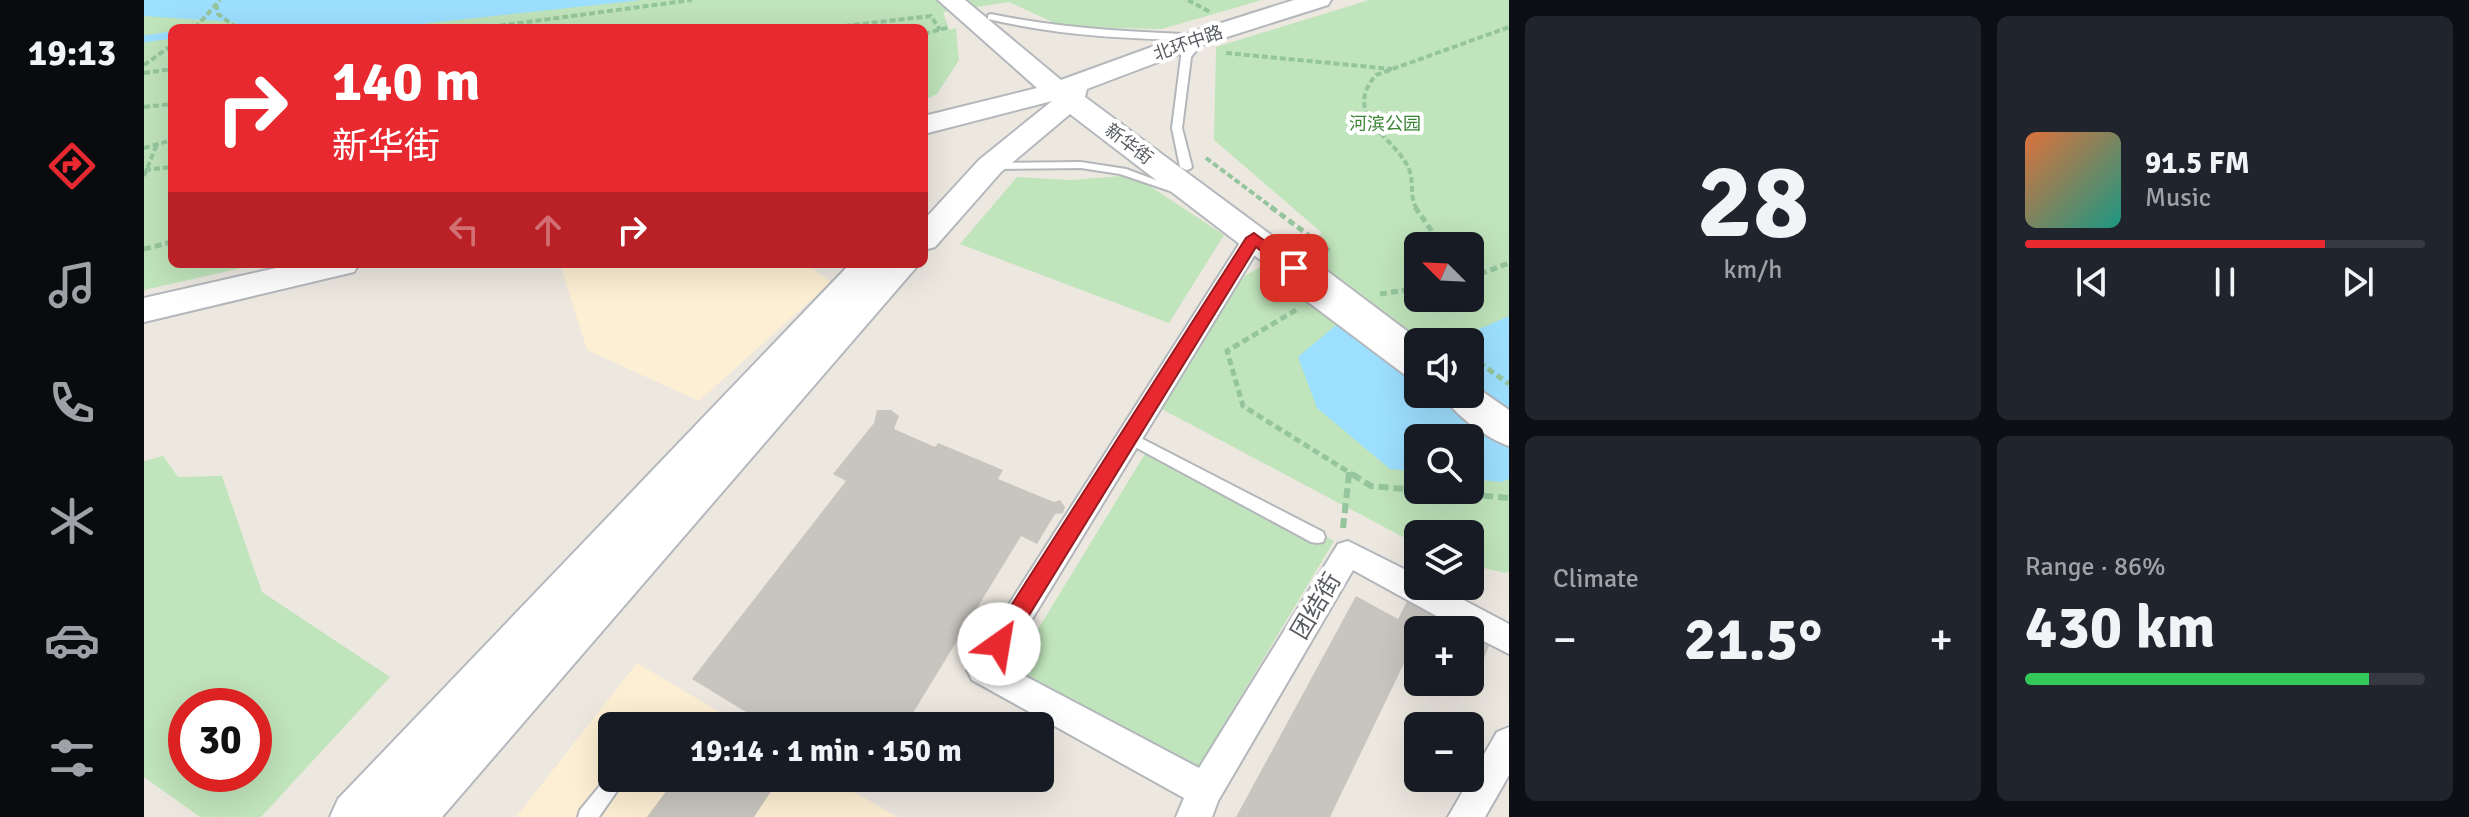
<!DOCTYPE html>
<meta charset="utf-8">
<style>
:root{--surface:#171b24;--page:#20242c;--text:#f1f3f6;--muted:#9ea1a6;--line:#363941;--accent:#e82a30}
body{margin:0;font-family:Signika,"Noto Sans SC",sans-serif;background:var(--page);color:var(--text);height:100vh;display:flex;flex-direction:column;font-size:30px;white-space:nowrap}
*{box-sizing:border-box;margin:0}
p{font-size:26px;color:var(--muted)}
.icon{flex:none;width:44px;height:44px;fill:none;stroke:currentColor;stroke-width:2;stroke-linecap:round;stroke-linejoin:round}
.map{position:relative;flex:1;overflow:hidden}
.panel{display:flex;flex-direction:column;gap:16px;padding:16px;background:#0d0f14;width:960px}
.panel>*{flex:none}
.hud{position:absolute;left:24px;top:24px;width:760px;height:244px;border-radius:12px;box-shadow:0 8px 32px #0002;background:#e82a30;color:#fff;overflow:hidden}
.needle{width:52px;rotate:294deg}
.tools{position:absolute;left:1260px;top:232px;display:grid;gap:16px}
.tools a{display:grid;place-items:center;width:80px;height:80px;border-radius:12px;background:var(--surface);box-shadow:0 8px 32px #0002;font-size:40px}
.speed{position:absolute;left:24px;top:688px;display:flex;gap:16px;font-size:40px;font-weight:700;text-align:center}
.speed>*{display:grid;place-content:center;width:104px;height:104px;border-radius:50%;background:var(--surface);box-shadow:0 8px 32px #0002;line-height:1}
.speed .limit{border:12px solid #d22;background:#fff;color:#111}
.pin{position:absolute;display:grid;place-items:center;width:68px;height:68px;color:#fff;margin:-34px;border-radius:16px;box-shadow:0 4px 12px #0006}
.me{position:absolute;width:88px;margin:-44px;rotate:32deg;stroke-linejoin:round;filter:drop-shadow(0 0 6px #0008)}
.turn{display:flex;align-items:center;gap:28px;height:168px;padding:0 32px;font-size:36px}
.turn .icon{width:104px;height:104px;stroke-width:2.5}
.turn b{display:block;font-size:56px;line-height:68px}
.lanes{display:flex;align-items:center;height:76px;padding:0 32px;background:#0003;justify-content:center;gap:40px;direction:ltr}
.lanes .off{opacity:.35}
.big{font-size:60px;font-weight:800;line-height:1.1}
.panel .widget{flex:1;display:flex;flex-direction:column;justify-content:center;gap:12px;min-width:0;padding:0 28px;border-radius:12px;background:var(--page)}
.panel .dial{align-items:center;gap:0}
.dial b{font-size:104px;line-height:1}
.song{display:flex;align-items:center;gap:24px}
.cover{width:96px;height:96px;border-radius:12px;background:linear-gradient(135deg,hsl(20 70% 55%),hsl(170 70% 35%))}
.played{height:8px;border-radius:4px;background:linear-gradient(90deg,var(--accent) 75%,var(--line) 75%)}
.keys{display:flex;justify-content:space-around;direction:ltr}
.heat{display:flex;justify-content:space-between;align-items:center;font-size:44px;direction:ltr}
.charge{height:12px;border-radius:6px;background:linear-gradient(90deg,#34c759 86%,var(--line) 0)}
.panel .tiles{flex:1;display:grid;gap:16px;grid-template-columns:repeat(2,1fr)}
.trip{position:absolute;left:454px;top:712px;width:456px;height:80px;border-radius:12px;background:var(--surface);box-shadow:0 8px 32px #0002;font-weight:800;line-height:80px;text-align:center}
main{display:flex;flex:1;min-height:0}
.menu{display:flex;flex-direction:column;width:144px;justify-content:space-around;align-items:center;background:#090b0e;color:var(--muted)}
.menu .icon{width:56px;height:56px}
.menu .current{color:var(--accent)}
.menu b{font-size:36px;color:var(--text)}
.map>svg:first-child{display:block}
.commercial{fill:#fdefd3}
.green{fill:#c0e4bb;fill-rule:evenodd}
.water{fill:#9ddfff;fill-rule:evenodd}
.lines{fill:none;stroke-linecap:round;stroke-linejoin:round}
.stream{stroke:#9ddfff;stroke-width:7}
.building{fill:#c8c5bf}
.lane-casing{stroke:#b3b7bb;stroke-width:4}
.street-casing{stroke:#b3b7bb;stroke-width:4}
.secondary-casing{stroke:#b4b8bd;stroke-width:4}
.path-far2{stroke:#95c59d;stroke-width:4;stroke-dasharray:6 3;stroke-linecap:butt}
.path-far1{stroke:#95c59d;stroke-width:5;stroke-dasharray:7 4;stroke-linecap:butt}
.path{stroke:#95c59d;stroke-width:6;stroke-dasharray:10 5;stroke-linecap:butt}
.lane{fill:#fff;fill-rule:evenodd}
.street{fill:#fff;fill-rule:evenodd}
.secondary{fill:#fff;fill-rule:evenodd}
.secondary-bridge-casing{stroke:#b4b8bd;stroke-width:40;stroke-linecap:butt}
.secondary-bridge{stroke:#fff;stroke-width:36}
.route{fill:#e82a30;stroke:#971b1f;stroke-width:2}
.labels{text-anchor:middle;stroke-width:8;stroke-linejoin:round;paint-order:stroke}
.far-street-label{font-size:18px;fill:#595d61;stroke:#fff}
.far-park-label{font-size:18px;fill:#3a8435;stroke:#fff}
.near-street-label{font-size:24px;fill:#595d61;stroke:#fff}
</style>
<main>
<nav class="menu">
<b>19:13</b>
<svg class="icon current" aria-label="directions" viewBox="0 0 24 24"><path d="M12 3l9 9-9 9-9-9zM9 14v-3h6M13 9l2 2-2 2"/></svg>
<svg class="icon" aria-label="music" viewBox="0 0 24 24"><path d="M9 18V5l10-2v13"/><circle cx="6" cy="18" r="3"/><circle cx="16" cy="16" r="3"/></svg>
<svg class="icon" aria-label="phone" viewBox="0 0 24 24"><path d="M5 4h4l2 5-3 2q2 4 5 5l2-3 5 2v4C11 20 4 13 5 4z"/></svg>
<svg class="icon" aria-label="climate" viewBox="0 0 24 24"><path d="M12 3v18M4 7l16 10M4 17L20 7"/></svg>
<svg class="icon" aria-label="car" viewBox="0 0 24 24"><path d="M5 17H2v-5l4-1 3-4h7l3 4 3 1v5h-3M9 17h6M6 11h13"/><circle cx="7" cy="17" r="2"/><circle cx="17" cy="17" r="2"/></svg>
<svg class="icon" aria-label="filters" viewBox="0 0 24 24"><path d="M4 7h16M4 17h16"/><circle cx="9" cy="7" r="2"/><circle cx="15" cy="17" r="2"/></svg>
</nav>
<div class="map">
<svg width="1365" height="817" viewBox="0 0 1365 817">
<rect width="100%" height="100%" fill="#ece8e0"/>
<g class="commercial">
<path d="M 416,264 L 662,264 L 687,282 L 555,401 L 443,350 Z"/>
<path d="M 493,663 L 599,726 L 468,726 L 468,778 L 687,778 L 753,817 L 372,817 Z"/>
</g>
<g class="green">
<path d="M 0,0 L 1118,0 L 1018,29 L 919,27 L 865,2 L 799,12 L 805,30 L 812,28 L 815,60 L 793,94 L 780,100 L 780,28 L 28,28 L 28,264 L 115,264 L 0,290 Z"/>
<path d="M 1225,0 L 1365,0 L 1365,571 L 1362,573 L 1326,565 L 1326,534 L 1274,534 L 1274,545 L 995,397 L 1102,275 L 1178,233 L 1070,140 L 1072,47 ZM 1274,246 L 1326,246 L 1326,298 L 1274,298 ZM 1274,342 L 1326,342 L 1326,394 L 1274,394 ZM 1274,438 L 1326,438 L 1326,490 L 1274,490 Z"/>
<path d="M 989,175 L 1080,235 L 1025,323 L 816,244 L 873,177 L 928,180 Z"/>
<path d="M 1007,444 L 1190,541 L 1051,773 L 866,675 Z"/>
<path d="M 19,456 L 34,477 L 78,476 L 118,592 L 246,677 L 117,817 L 56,817 L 0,777 L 0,461 ZM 42,706 L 110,706 L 110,774 L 42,774 Z"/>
</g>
<g class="water">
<path d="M 0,0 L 498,0 L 240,28 L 182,28 L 0,16 Z"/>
<path d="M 1365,316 L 1365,479 L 1357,482 L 1326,479 L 1326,438 L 1274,438 L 1274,472 L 1246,469 L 1173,408 L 1154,357 L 1191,326 L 1324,334 ZM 1274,342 L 1326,342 L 1326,394 L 1274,394 Z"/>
</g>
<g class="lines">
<g class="stream">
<path d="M 80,28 L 124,22"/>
<path d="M 0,39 L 28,35"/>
</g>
</g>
<g class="building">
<path d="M 733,410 L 747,410 L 755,416 L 750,429 L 791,447 L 794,443 L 859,470 L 854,479 L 910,502 L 916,500 L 921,507 L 919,513 L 911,514 L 893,544 L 877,536 L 761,726 L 625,726 L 548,679 L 702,481 L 689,474 L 730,423 Z"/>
<path d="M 1212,596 L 1254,619 L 1265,597 L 1347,641 L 1327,690 L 1313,682 L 1326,682 L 1326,630 L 1274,630 L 1274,660 L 1264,655 L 1186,817 L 1092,817 Z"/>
<path d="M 532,778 L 630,778 L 634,781 L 610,817 L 503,817 Z"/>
</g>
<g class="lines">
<g class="lane-casing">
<g id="lane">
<path d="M 847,14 C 918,29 989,32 1061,35 L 1063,37 L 1047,57 L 1038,128 L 1048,167 L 1046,169 L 1042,170 L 1036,167 L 1028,128 L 1037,57 L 1051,40 C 981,39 912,35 844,19 L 844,15 Z"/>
<path d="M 937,162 L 982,169 L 1044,192 L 1038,195 L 976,174 L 937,168 L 847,169 L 841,166 L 847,163 Z"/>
<path d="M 985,432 L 1179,532 L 1181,537 L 1179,542 L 1173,543 L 1167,542 L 980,441 L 978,437 L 980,433 Z"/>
<path d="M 468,771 L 468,778 L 482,778 L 455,817 L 434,817 L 436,810 Z"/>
</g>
</g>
<g class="street-casing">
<g id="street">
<path d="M 1110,231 L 1118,233 L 1121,238 L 860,665 L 1055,768 L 1194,544 L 1204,541 L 1274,576 L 1274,586 L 1293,586 L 1365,624 L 1365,654 L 1326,634 L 1326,630 L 1318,630 L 1209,570 L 1074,801 L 1068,817 L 1032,817 L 1040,798 L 828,680 L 823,670 L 1099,238 L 1102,233 Z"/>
<path d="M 1365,727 L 1365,775 L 1341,817 L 1304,817 L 1353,732 Z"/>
</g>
</g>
<g class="secondary-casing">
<g id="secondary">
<path d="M 794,0 L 821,0 L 917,80 L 1049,32 L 1150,0 L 1187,0 L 1184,5 L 1067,42 L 943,89 L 941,97 L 1181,275 L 1186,283 L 1181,291 L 1169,294 L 1157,291 L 926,114 L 857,172 L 791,247 L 780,250 L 780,220 L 835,160 L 908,101 L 780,134 L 780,116 L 893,88 Z"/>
<path d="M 150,264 L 215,264 L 210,272 L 0,322 L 0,298 Z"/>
<path d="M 706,264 L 775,264 L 298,817 L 186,817 L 194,799 Z"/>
<path d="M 1326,383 L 1365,410 L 1365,446 C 1342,438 1310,415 1298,394 L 1326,394 Z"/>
</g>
</g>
<g class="path-far2">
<path d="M 1044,0 L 1066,12"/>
<path d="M 72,4 L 74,14 L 93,28"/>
<path d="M 51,28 L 76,0"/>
<path d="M 338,28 L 548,0"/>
<path d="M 683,28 L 787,16 L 796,30"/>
<path d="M 780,34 L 806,27"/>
<path d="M 1082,53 L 1248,69"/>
<path d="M 0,65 L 28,45"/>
<path d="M 0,73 L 28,69"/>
<path d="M 0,107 L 28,104"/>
<path d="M 0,148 L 28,140"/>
<path d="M 1062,158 L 1130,209"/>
<path d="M 1,170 L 28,167"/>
<path d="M 0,176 L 13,144"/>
<path d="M 1273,209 C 1265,196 1270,186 1266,172 C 1255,138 1195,117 1232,75 L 1365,27"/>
</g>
<g class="path-far1">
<path d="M 1127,207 L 1188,253"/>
<path d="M 1271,207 L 1287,230 L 1293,246"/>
<path d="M 0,249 L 28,242"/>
<path d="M 1326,278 L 1365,263"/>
<path d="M 1236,294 L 1274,288"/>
<path d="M 1152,310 L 1083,351 L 1099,406 L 1211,476"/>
<path d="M 1292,331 L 1307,342"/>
<path d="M 1326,356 L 1365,384"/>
<path d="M 1205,476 L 1205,472"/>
</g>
<g class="path">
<path d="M 1208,474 L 1227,486 L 1365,498"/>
<path d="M 1199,528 L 1205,474"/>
</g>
<use href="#lane" class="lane"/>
<use href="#street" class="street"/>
<use href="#secondary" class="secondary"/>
<g class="secondary-bridge-casing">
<path id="secondary-bridge" d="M 1169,283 L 1274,362"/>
</g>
<use href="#secondary-bridge" class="secondary-bridge"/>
</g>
<path class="route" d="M 1110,233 L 1158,268 L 1150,273 L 1144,272 L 1112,247 L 863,651 L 855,654 L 847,651 L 844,644 L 847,637 L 1102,238 Z"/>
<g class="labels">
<g class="far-street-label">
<text transform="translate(1044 43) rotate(-19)" y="6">北环中路</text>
<text transform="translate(985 144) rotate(37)" y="6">新华街</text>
</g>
<g class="far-park-label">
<text x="1241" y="130">河滨公园</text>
</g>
<g class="near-street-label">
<text transform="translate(1172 606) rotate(-59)" y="8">团结街</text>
</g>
</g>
</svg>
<div class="tools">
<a><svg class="needle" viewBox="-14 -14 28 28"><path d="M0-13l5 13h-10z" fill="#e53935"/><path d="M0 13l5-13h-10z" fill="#9ea1a6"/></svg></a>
<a><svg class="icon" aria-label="sound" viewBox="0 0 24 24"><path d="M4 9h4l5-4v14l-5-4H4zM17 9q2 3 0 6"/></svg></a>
<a><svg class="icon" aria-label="search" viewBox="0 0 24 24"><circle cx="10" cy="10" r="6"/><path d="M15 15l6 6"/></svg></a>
<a><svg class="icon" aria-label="layers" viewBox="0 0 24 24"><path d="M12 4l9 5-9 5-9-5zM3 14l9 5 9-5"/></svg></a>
<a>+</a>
<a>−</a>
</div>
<div class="speed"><div class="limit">30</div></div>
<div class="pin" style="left:1150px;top:268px;background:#d93025"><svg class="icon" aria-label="arrive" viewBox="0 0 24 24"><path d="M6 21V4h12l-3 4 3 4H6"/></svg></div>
<svg class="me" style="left:855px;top:644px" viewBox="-20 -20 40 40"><circle r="19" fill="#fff"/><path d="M0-13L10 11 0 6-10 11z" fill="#e82a30"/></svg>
<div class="trip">19:14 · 1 min · 150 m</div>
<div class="hud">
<div class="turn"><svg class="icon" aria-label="right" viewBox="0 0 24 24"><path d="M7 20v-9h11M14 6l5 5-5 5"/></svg><div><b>140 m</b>新华街</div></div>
<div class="lanes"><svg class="icon off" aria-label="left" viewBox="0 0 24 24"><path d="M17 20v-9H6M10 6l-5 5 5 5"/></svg><svg class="icon off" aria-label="ahead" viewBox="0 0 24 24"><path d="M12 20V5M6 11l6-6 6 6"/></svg><svg class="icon" aria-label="right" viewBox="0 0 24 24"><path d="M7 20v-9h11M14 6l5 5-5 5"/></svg></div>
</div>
</div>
<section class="panel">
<div class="tiles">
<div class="widget dial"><b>28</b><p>km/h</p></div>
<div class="widget">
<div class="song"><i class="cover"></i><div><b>91.5 FM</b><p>Music</p></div></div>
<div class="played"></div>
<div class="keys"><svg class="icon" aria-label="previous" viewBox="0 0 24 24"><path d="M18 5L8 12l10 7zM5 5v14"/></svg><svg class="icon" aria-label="pause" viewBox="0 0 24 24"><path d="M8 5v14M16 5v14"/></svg><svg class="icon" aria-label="next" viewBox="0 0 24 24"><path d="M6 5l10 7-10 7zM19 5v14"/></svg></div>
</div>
<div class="widget"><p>Climate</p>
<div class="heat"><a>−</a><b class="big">21.5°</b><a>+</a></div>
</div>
<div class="widget"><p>Range · 86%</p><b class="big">430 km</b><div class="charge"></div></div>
</div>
</section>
</main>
